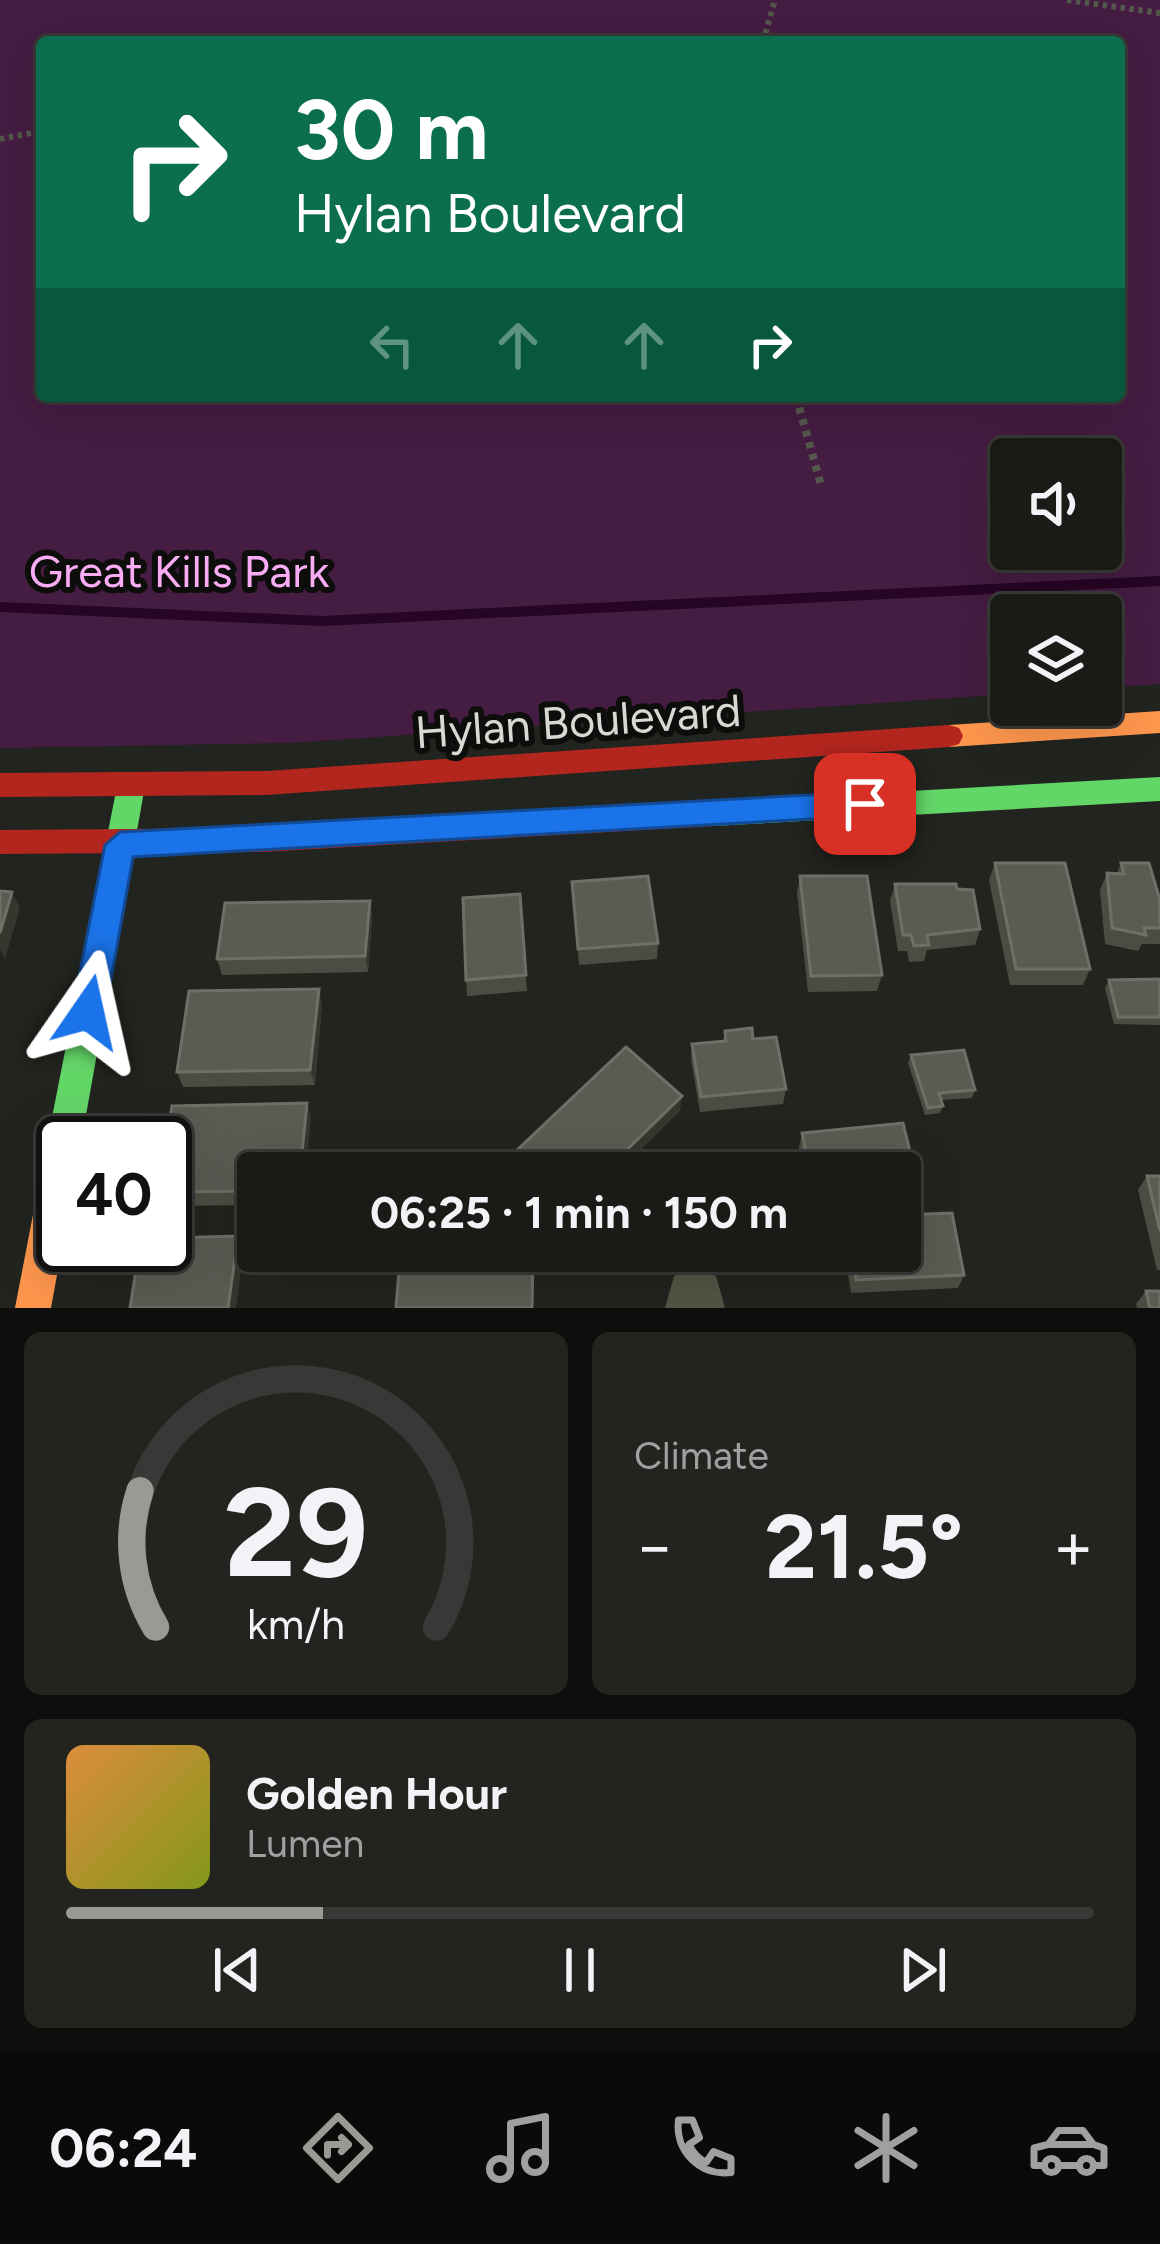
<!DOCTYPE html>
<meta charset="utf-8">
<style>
:root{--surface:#1a1b17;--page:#232420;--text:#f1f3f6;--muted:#9fa1a1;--line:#383936;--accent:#989a95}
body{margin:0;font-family:Figtree,sans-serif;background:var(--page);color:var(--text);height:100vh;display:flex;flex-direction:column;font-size:45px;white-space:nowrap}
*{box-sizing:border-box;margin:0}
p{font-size:39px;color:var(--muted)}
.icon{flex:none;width:66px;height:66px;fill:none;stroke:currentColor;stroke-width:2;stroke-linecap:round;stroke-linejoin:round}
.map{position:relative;height:1308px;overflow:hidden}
.details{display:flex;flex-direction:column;gap:24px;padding:24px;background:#0e0f0d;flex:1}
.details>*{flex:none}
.top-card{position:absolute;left:36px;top:36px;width:1089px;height:366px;border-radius:12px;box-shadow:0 12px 48px #0002,0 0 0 3px var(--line);background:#0b6e4f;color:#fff;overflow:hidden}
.tools{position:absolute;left:990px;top:438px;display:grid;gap:24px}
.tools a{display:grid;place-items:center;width:132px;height:132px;border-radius:12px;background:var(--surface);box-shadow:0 12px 48px #0002,0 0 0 3px var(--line);font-size:60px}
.speed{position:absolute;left:36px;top:1116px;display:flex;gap:24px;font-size:60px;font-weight:700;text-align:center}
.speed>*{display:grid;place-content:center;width:156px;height:156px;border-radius:50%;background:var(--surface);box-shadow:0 12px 48px #0002,0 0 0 3px var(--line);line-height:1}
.speed .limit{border:6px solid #111;border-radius:18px;background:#fff;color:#111}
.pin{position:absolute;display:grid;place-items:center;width:102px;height:102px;color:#fff;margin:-51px;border-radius:24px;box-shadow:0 6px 18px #0006}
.me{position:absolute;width:132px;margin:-66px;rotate:11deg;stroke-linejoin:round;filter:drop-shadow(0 0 9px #0008)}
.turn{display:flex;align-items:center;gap:42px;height:252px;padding:0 60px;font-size:54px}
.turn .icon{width:156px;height:156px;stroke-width:2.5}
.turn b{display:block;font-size:84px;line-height:102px}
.lanes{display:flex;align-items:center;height:114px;padding:0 60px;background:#0003;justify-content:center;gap:60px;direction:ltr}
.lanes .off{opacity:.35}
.big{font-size:90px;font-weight:700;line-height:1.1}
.details .card{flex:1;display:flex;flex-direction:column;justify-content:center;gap:18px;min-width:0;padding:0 42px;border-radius:18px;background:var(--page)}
.details .dial{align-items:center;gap:0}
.dial svg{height:312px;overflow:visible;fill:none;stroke:var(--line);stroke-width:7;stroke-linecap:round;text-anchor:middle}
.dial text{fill:var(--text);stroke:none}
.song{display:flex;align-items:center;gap:36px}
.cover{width:144px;height:144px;border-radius:18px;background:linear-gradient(135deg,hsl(30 70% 55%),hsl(70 70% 35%))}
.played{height:12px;border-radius:6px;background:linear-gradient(90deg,var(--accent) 25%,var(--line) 25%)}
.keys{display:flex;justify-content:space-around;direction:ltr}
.heat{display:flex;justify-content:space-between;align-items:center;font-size:66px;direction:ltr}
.details .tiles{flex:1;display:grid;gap:24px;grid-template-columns:1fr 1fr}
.card:last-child{grid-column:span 2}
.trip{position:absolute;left:237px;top:1152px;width:684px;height:120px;border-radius:12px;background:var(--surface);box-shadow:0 12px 48px #0002,0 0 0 3px var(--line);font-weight:700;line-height:120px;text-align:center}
.tabs{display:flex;height:192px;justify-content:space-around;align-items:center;background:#0a0b09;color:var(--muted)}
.tabs .icon{width:84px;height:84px}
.tabs .active{color:var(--accent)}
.tabs b{font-size:54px;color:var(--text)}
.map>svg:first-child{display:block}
.green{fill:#451c42;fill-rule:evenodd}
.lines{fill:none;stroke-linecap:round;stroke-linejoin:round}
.stream{stroke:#260624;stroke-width:10}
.path-far1{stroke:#54584c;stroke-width:6;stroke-dasharray:4.5 4.5;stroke-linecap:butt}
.path{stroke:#54584c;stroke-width:8;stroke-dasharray:6 6;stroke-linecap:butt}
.street{fill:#505544;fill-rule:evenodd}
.fast{fill:#63d668;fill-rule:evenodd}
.slow{fill:#ff974d;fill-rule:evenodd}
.jam{fill:#b3261e;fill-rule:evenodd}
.wall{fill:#4a4e42}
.shaded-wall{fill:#33372d}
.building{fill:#595c52;stroke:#6d7066;stroke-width:3}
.route{fill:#1a73e8;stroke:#114b97;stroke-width:3}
.labels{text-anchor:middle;stroke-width:12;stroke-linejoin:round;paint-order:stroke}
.park-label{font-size:45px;fill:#f9acf3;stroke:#0d0e0b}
.street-label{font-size:45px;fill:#d8d9d4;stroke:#0d0e0b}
</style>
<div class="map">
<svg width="1160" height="1308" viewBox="0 0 1160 1308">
<rect width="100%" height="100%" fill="#22241f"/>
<path class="green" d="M 0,0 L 1160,0 L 1160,684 L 1101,688 L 1101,615 L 1011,615 L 1011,694 L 289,743 L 0,748 ZM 42,42 L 1119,42 L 1119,396 L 42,396 ZM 1011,459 L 1101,459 L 1101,549 L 1011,549 Z"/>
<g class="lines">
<path class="stream" d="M 0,607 L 322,621 L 1160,581"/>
<g class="path-far1">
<path d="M 1067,0 L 1160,13"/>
<path d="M 763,42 L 775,0"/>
<path d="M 0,139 L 42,131"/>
</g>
<path class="path" d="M 796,396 L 821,485"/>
<path class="street" d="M 695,1267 L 716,1276 L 725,1308 L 665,1308 L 674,1276 Z"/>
<g class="fast">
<path d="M 131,774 L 141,778 L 145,786 L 81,1143 L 63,1143 L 63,1159 L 52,1154 L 47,1143 L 117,786 L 121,778 Z"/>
<path d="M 1160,777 L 1160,801 L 713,826 L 703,822 L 698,814 L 703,806 L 713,802 Z"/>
</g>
<g class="slow">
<path d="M 1160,711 L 1160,733 L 949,747 L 939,744 L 935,736 L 939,728 L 949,725 Z"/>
<path d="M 63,1131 L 75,1136 L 78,1143 L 63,1143 L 63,1242 L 51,1308 L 15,1308 L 46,1147 L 51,1136 Z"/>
</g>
<g class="jam">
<path d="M 949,725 L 959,728 L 963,736 L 959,744 L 949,747 L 266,795 L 0,797 L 0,773 L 266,771 Z"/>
<path d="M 713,802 L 723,806 L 728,814 L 723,822 L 713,826 L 262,852 L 0,854 L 0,830 L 262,828 Z"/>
</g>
</g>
<g class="wall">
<path d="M 995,863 L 1090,969 L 1083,985 L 1010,985 L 989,880 Z"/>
<path d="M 1121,863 L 1160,900 L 1160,944 L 1142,944 L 1138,951 L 1105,944 L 1100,890 L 1107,873 L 1117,873 Z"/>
<path d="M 800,876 L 882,975 L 877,991 L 808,992 L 797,893 Z"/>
<path d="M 572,882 L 658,943 L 657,959 L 579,965 Z"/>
<path d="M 895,884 L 957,889 L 980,929 L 975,945 L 927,950 L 924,961 L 909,962 L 907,951 L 898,951 L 890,901 Z"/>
<path d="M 520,894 L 527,991 L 467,996 L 466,980 Z"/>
<path d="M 370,901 L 372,917 L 368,972 L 222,975 L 217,959 Z"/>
<path d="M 1160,979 L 1160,1025 L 1114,1024 L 1105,988 L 1109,980 Z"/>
<path d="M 322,1004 L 315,1085 L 183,1087 L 177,1072 Z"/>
<path d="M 725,1031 L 753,1039 L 786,1089 L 783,1104 L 700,1112 L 691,1059 L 692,1044 L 723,1041 Z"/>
<path d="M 911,1055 L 975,1090 L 972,1098 L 941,1100 L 943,1106 L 940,1113 L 925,1115 L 908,1063 Z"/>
<path d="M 307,1103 L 311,1118 L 258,1173 L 258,1205 L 165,1206 L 165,1149 Z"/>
<path d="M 903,1123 L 918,1184 L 913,1197 L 900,1199 L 900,1173 L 803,1173 L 799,1148 L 802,1133 Z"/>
<path d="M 1147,1176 L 1160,1176 L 1160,1270 L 1157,1270 L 1138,1190 Z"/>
<path d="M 834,1251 L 900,1251 L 964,1275 L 958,1288 L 851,1293 L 846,1261 L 836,1261 Z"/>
<path d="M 1146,1291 L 1160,1308 L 1137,1308 L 1136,1304 Z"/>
</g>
<g class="shaded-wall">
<path d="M 12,892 L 20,908 L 5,959 L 0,948 L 0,933 Z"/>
<path d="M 370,901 L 372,917 L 368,972 L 365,956 Z"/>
<path d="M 319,989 L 322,1004 L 315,1085 L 310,1070 Z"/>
<path d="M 682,1096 L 680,1111 L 617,1173 L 603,1173 Z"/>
<path d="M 307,1103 L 311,1118 L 306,1173 L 300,1173 Z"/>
<path d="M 238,1236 L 244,1250 L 236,1308 L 228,1308 Z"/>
</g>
<g class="building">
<path d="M 995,863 L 1065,863 L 1090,969 L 1016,969 Z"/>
<path d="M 1121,863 L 1149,863 L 1160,900 L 1160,928 L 1144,928 L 1146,935 L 1112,928 L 1107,873 L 1124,874 Z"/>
<path d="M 648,876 L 658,943 L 578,949 L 572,882 Z"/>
<path d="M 800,876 L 867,876 L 882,975 L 811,976 Z"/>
<path d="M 895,884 L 956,884 L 957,889 L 973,890 L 980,929 L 927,935 L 929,945 L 914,946 L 911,935 L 903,935 Z"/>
<path d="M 0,891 L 12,892 L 0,933 Z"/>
<path d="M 520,894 L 526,975 L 466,980 L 463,898 Z"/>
<path d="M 370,901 L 365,956 L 217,959 L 225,903 Z"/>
<path d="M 1160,979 L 1160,1017 L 1118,1017 L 1109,980 Z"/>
<path d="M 319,989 L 310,1070 L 177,1072 L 189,991 Z"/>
<path d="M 752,1028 L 753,1039 L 776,1037 L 786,1089 L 701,1097 L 692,1044 L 726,1041 L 725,1031 Z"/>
<path d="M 626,1047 L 682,1096 L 603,1173 L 500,1173 L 497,1169 Z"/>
<path d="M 964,1050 L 975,1090 L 939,1093 L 943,1106 L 928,1108 L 911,1055 Z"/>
<path d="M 307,1103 L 300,1173 L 258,1173 L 258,1191 L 165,1192 L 165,1149 L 172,1106 Z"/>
<path d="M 903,1123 L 918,1184 L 900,1185 L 900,1173 L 810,1173 L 802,1133 Z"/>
<path d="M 1147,1176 L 1160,1176 L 1160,1231 Z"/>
<path d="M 952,1213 L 964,1275 L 856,1280 L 851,1251 L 900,1251 L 900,1215 Z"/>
<path d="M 238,1236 L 228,1308 L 130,1308 L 140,1245 L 165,1245 L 165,1238 Z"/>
<path d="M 423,1255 L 533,1255 L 532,1308 L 396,1308 L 399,1270 L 423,1270 Z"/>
<path d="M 1146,1291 L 1160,1291 L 1160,1308 L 1150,1308 Z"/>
</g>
<path class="route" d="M 865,792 L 879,804 L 865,816 L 133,857 L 105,1012 L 100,1023 L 88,1027 L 77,1023 L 72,1012 L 105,845 L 120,832 Z"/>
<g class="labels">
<g class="park-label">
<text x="179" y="587">Great Kills Park</text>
</g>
<g class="street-label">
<text transform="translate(578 721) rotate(-4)" y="16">Hylan Boulevard</text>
</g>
</g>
</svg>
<div class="tools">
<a><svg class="icon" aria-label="sound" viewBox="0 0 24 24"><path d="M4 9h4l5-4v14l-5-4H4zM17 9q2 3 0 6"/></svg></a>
<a><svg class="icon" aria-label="layers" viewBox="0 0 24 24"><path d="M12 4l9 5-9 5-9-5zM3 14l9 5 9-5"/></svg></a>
</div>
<div class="speed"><div class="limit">40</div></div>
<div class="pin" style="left:865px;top:804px;background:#d93025"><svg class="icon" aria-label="arrive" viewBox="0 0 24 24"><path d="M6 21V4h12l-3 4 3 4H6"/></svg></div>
<svg class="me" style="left:88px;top:1012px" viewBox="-20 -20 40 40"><path d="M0-17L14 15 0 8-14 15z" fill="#1a73e8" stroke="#fff" stroke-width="4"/></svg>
<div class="trip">06:25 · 1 min · 150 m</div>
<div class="top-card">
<div class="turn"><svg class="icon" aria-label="right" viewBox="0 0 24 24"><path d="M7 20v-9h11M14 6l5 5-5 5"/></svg><div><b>30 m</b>Hylan Boulevard</div></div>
<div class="lanes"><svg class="icon off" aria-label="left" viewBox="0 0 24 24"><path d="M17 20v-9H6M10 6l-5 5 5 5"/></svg><svg class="icon off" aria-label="ahead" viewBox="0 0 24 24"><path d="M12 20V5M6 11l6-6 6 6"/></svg><svg class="icon off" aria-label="ahead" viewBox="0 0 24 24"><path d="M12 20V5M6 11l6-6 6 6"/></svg><svg class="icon" aria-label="right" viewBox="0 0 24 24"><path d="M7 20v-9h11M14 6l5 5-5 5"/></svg></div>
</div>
</div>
<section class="details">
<div class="tiles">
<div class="card dial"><svg viewBox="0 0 100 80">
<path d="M14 69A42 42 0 1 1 86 69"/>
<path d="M14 69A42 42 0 0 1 10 34" stroke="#989a95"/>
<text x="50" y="56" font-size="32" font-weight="700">29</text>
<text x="50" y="72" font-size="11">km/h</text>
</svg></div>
<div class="card"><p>Climate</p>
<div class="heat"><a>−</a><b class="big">21.5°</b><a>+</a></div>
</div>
<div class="card">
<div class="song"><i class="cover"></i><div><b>Golden Hour</b><p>Lumen</p></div></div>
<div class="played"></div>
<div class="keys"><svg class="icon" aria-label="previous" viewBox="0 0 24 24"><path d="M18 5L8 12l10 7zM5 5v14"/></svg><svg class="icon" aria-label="pause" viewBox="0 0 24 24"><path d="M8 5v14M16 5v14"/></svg><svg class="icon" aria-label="next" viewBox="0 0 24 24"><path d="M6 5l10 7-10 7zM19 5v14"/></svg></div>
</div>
</div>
</section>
<nav class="tabs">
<b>06:24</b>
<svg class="icon active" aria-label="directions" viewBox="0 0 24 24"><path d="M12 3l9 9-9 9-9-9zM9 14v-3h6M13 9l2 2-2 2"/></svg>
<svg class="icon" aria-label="music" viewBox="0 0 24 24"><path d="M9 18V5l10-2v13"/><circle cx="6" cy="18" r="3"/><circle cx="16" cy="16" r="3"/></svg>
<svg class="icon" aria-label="phone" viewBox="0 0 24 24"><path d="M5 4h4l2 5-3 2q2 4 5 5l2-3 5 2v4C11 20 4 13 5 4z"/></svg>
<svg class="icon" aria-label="climate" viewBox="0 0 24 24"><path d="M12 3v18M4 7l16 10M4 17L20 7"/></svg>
<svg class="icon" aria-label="car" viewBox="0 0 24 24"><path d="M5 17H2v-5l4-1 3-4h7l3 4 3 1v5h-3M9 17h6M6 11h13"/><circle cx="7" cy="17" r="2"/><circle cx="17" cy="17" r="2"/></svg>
</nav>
